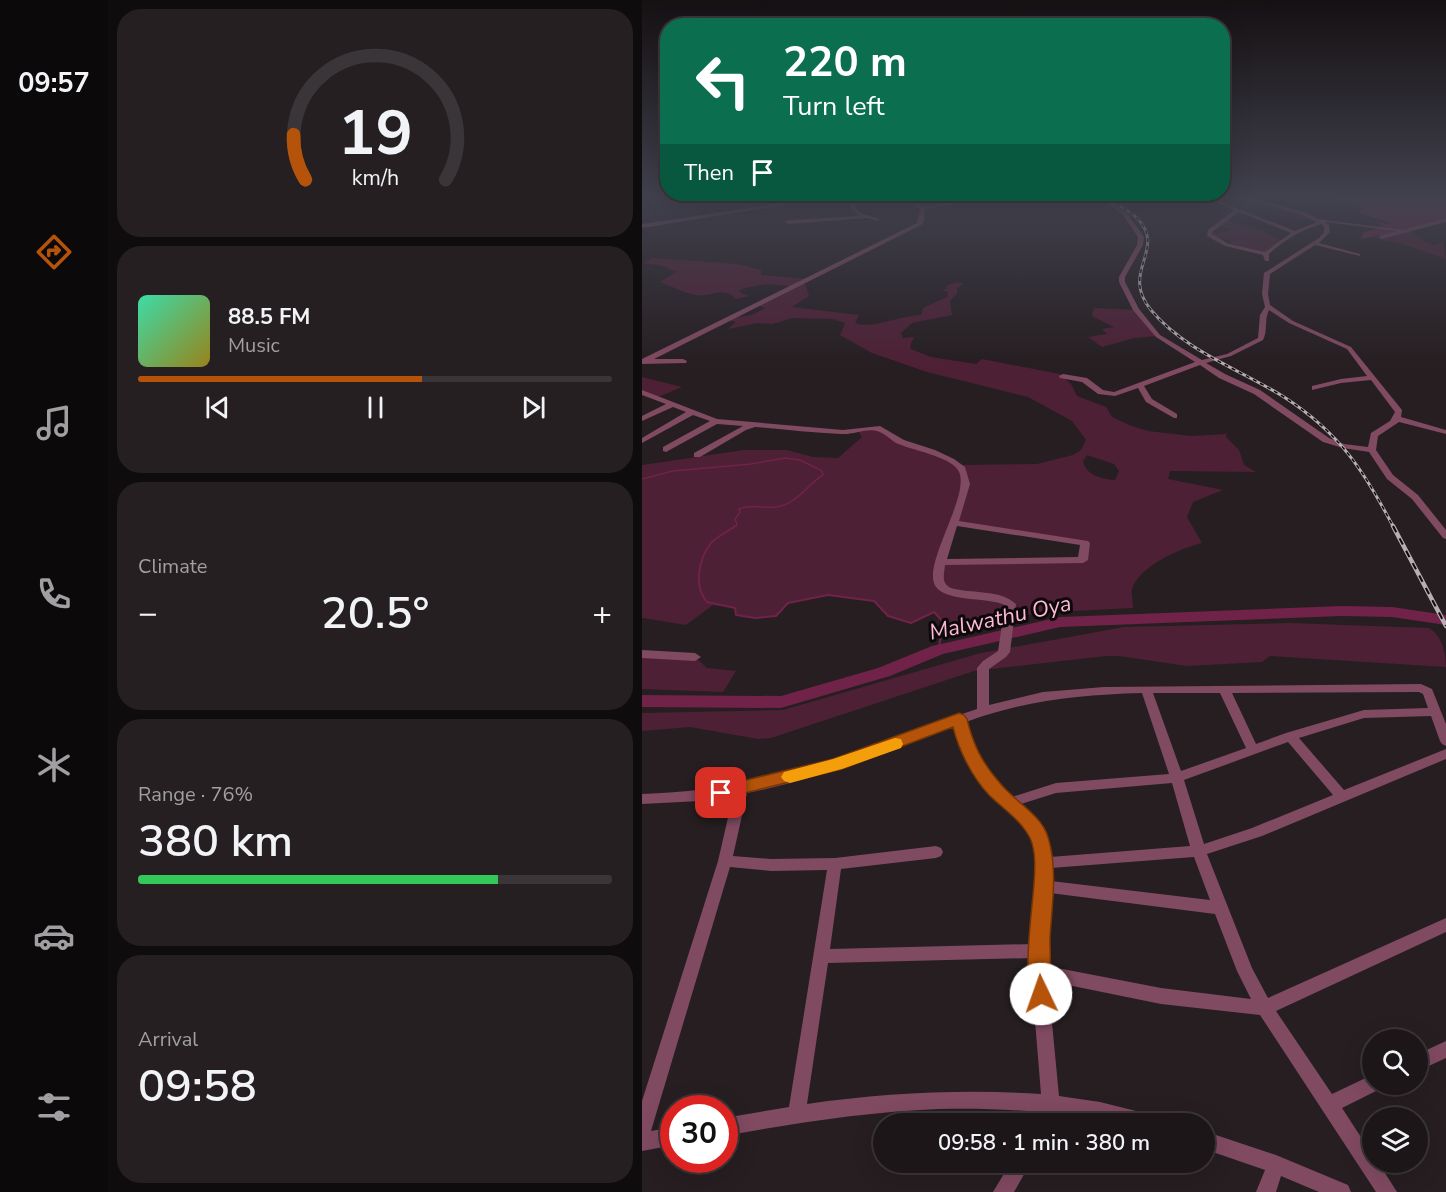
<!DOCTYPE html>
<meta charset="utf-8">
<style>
:root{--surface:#1c1619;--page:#251f22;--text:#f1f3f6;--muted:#a09fa2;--line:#3a3538;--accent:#b45309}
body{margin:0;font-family:"Nunito Sans",sans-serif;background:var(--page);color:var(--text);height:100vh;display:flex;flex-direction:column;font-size:22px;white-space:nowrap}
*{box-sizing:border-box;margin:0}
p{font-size:20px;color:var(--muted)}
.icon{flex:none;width:33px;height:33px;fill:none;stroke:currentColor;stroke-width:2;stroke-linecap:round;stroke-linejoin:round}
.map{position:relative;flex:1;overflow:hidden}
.drawer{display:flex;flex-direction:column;gap:9px;padding:9px;background:#0f0c0e;width:534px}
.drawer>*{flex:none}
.top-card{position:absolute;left:18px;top:18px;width:570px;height:183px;border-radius:24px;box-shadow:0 6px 24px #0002,0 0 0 2px var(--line);background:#0b6e4f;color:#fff;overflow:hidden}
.controls{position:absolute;left:720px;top:1029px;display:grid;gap:12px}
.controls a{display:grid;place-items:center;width:66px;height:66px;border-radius:50%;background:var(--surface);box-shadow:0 6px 24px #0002,0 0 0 2px var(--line);font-size:30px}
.speed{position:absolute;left:18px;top:1095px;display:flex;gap:12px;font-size:30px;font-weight:700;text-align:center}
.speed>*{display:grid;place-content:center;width:78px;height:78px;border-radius:50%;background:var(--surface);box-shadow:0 6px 24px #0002,0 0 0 2px var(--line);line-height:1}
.speed .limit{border:9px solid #d22;background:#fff;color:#111}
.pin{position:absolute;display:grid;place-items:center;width:51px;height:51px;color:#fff;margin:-26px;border-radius:12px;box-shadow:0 3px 9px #0006}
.me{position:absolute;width:66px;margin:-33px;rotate:357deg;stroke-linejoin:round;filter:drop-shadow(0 0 4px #0008)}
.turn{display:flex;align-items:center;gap:21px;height:126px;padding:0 24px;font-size:27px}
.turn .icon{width:78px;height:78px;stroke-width:2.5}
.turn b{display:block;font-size:42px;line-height:51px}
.then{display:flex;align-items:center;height:57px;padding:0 24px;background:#0003;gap:12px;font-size:22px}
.big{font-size:45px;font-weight:600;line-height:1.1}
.drawer .tile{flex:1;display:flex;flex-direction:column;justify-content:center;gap:9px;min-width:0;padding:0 21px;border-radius:24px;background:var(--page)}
.drawer .dial{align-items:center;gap:0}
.dial svg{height:156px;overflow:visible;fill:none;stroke:var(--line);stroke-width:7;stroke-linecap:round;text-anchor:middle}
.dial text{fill:var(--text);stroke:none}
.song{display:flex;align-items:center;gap:18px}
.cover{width:72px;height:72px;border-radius:9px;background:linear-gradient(135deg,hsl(160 70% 55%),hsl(50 70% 35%))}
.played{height:6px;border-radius:3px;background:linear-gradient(90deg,var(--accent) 60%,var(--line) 60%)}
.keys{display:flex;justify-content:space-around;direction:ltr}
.heat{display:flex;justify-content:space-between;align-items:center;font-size:33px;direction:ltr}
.charge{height:9px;border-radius:4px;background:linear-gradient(90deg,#34c759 76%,var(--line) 0)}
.trip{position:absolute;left:231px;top:1113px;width:342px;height:60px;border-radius:30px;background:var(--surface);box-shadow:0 6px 24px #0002,0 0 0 2px var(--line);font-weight:600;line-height:60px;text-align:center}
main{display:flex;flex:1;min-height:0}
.tabs{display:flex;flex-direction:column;width:108px;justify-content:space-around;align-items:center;background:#0b090a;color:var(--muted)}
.tabs .icon{width:42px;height:42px}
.tabs .current{color:var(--accent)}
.tabs b{font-size:27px;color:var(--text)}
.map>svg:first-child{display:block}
.green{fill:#4e2035;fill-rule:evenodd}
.water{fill:#702249}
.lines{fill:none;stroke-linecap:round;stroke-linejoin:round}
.stream-far1{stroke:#702249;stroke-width:1.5}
.stream{stroke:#702249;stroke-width:2}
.river{fill:#702249;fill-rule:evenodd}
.minor{fill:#804a61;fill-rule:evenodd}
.rail-far1-casing{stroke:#b7b0b2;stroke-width:3}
.rail-casing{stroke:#b7b0b2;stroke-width:4.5}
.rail-far1{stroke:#0d090b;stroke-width:1.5;stroke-dasharray:4;stroke-linecap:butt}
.rail{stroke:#0d090b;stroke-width:2;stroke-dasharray:7;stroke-linecap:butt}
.route{fill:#b45309;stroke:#753606;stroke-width:1.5}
.slow{fill:#f59e0b}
.labels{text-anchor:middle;stroke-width:6;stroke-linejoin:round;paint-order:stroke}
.water-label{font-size:22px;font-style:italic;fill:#ffb8d5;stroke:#0d090b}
</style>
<main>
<nav class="tabs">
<b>09:57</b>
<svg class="icon current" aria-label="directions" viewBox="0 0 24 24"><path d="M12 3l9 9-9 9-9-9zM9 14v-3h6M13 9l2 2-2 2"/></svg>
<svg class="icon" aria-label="music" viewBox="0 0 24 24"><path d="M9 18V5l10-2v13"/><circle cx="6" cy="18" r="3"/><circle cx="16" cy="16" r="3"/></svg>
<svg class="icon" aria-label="phone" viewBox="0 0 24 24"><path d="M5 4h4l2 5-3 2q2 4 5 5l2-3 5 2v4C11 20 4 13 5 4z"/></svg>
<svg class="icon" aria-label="climate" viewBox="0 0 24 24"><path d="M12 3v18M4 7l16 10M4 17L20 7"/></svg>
<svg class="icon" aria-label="car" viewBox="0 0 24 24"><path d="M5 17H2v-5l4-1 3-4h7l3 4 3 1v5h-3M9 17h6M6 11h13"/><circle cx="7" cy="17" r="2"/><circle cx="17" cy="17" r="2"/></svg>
<svg class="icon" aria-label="filters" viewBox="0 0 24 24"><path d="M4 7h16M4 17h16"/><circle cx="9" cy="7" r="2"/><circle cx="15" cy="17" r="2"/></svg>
</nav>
<section class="drawer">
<div class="tile dial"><svg viewBox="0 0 100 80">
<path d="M14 69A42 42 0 1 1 86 69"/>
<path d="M14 69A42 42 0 0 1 8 46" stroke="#b45309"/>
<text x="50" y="56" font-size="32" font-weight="700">19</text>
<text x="50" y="72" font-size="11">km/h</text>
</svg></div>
<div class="tile">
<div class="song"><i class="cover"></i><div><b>88.5 FM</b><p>Music</p></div></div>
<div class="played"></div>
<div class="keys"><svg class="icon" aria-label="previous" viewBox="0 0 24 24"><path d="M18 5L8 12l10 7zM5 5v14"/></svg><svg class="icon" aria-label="pause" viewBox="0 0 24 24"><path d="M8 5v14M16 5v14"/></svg><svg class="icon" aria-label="next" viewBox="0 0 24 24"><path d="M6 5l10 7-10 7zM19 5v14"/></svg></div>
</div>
<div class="tile"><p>Climate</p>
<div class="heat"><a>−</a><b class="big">20.5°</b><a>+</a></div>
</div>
<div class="tile"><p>Range · 76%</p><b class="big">380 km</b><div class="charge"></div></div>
<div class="tile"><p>Arrival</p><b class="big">09:58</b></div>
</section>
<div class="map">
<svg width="804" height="1192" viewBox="0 0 804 1192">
<rect width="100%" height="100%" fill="#261e21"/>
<g class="green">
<path d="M 564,197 L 603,197 L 672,218 L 658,219 L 637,216 L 638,212 L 614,206 L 597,209 Z"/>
<path d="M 583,220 L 621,231 L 641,241 L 624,254 L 591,247 L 586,240 L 571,238 L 568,231 L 577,233 L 589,230 L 576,226 Z"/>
<path d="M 764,229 C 775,233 782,245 794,245 L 801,241 L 804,259 L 761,244 L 732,238 Z"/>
<path d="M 10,258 L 96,264 L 119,270 L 119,275 L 165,279 L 162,281 L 167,296 L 150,307 L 217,315 L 213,323 C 227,330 261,315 279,315 L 281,308 L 305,297 L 306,292 L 300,290 L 306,288 L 304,286 C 312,283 314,281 322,284 L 315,288 L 315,293 L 308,301 L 310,315 L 270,323 L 259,333 L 261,338 L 272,337 L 268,346 L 269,349 L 289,357 L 334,364 L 340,359 L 418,374 L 429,384 L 435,396 L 464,407 L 470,417 L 487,425 L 506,431 L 549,436 L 585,434 L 584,437 L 597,450 L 602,465 L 614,472 L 528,471 L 526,479 L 581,490 L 551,502 L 545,517 L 560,543 C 539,548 497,566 490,589 C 489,594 491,602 491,608 C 430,611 370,613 310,629 L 292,613 L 269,623 L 246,616 L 232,601 L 186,595 L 146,603 L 134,616 L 113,618 L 94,615 L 93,608 L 71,605 L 44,625 L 0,618 L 0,465 L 102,450 L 145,450 L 171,457 L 196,458 L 220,437 L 216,431 L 230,428 L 290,452 L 315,465 L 395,464 L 431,455 L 439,450 L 444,440 L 430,421 L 386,397 L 285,372 L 230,353 L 198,335 L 203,323 L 191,319 L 151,318 L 130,324 L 115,323 L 86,329 L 94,322 L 83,319 L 110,315 L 123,308 L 113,304 L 148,287 C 129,282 116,284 97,290 L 99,293 L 107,296 L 94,299 C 81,285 69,298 54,295 C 42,293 29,286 18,282 L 34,272 L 21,266 L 1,263 ZM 445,455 L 472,464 L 477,471 L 473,480 C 459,479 444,475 441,461 ZM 311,523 L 443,543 L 439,561 L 300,562 Z"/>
<path d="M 452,308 L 494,310 L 516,336 L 492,338 L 460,347 L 446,337 L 465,334 L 460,329 L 472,327 L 450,316 Z"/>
<path d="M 0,377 L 40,387 L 16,397 L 0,392 Z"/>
<path d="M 648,623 L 787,628 C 800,636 804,652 804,667 L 628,656 L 620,662 L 545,666 L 477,656 L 464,656 L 332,671 L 129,738 L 116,739 L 48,727 L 0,731 L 0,713 L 141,710 L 339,653 L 482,627 Z"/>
<path d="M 0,654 L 53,657 L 65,668 L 94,671 L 81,692 L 0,689 Z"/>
</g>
<path class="water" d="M 689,197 L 804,197 L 804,220 L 721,239 L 719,237 L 722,232 L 741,227 L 735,222 L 746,224 L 750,223 L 716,213 L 720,208 L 695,201 Z"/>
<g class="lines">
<path class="stream-far1" d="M 0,479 L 31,471 L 109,464 L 143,458 L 158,460 L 180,471 L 181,475 C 166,484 157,501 139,506 C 125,510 112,503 97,509 L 98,512 L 93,519 L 95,525 L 91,528"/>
<path class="stream" d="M 93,526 C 85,532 76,536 69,543 C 57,558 51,586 65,602 L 93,608 L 94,615 L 113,618 L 134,616 L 146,603 L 186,595 L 232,601 L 246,616 L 269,623 L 292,612 L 302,623 L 296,650"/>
<path class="river" d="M 700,606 L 750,607 L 804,615 L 804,625 L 750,617 L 700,616 L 418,627 L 301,654 L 248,676 L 139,708 L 0,707 L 0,695 L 139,696 L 236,668 L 290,646 L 418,617 Z"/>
<g class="minor">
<path d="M 182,197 L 191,197 L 0,228 L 0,224 Z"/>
<path d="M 214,197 L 218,197 L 214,201 L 213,208 L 219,213 L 237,219 L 237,221 L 225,218 L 146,224 L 143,222 L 146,220 L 218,216 L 208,208 L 210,201 Z"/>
<path d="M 258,197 L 263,197 L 282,206 L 345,197 L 354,197 L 283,209 L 282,221 L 279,225 L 12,359 L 41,359 L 45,361 L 44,363 L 0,364 L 0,359 L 275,223 L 278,209 Z"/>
<path d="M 483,197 L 493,197 L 467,202 L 485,213 L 502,237 L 501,245 L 483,277 L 483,282 L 497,309 L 518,335 L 560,360 L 585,354 L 616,338 L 618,315 L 623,307 L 620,294 L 622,273 L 677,238 L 682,232 L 682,226 L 679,224 C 659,230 642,240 627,254 L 627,261 L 623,261 L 621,255 L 583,246 L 565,236 L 566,230 L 592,210 L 562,197 L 567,197 L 653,231 L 675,222 L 660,215 L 601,197 L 607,197 L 664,213 L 676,219 L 761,230 L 804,218 L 804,222 L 739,239 L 737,236 L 755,231 L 683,222 L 687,225 L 688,232 L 677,243 L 718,254 L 718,256 L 673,245 L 628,274 L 626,294 L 628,305 L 651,321 L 709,347 L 760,410 L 759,417 L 804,430 L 804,434 L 757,422 L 736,436 L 734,450 L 751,475 L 776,495 L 804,530 L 804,539 L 801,538 L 770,499 L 745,479 L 727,452 L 701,448 L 681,442 L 612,394 L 577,378 L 558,365 L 502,386 L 510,399 L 535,414 L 535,418 L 532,418 L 504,402 L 496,388 L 473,396 L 456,394 L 440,382 L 418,378 L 417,376 L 421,374 L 445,378 L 461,390 L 472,392 L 553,362 L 514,337 L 491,310 L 477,282 L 477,277 L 495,245 L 496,237 L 481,215 L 461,201 ZM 597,212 L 649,233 L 623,252 L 587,244 L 570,234 L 570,232 ZM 627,310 L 647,323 L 705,349 L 725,376 L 699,379 L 670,386 L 670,390 L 699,383 L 729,380 L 753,412 L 748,421 L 729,433 L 726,447 L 702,444 L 687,438 L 618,390 L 583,374 L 564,363 L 589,356 L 621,340 C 626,331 622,320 627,310 Z"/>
<path d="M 0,390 L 75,419 L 201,430 L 238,426 L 262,440 L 293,450 L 312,459 L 323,467 L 328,484 L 317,521 L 446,541 L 448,543 L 446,560 L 441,563 L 303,565 C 302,576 299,583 309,588 C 330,594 358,589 374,604 L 368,652 L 364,657 L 347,669 L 347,705 L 401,692 L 462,687 L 779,684 L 790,689 L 804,724 L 804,746 L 800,744 L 798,741 L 789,716 L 722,718 L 657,738 L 702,790 L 804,749 L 804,759 L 620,836 L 565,854 L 610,968 L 626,998 L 804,918 L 804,932 L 634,1011 L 690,1094 L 730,1075 L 730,1084 L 739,1084 L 736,1090 L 700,1108 L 730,1154 L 730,1162 L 736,1162 L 755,1192 L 734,1192 L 618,1015 L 519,1004 L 406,981 L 417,1096 L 458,1102 L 510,1115 L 516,1118 L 519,1124 L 472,1124 L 414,1113 L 411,1124 L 393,1124 L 397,1112 C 363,1109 330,1108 296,1109 C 224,1112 153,1123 82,1136 L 82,1118 L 147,1107 L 185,870 L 129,871 L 88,867 L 9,1131 L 32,1127 L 32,1145 L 0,1151 L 0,1101 L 76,861 L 91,796 L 58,801 L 0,804 L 0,794 C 68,792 133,780 198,759 C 244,744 289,724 335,709 L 335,668 L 341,661 L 356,651 L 363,605 C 346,597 305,602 294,587 C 278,566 331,493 316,470 C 307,456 269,450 254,443 C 248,439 242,433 235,431 C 225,428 210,435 199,434 C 170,433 141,429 113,427 L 104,430 L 58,457 L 52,457 L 52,453 L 101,426 L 75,424 L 24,452 L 21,451 L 21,447 L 68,421 L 51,415 L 0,443 L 0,438 L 44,412 L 31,407 L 0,421 L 0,416 L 24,404 L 0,395 ZM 315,526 L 438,545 L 436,557 L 305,559 ZM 777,692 L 781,694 L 786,708 L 722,710 L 644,733 L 614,744 L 590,693 ZM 500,693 L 527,774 L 414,783 L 370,797 L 357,785 L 330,746 L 324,722 C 384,700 436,695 500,693 ZM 511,693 L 578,693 L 604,748 L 539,771 ZM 313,726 L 318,747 L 347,793 L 361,807 L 370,813 L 390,838 L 395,863 L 391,944 L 188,949 L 199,869 L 294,858 L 299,856 L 301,852 L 299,848 L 294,846 L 193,858 L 129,859 L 91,856 L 105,793 C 177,779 244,752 313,726 ZM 646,742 L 691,795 L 610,828 L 562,844 L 542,780 ZM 530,783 L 548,846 L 408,857 L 402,832 L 379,804 L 414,793 ZM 552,857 L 568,900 L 409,881 L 409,868 ZM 408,893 L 573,914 L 595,971 L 609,999 L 519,988 L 405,966 ZM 390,958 L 389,972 L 399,1094 C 321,1089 243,1093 165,1104 L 186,963 Z"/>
<path d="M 0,650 L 53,653 L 59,657 L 53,661 L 0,658 Z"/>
<path d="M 804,1041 L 804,1058 L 776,1071 L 776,1054 Z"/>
<path d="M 562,1131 L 634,1155 L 706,1185 L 709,1192 L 677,1192 L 639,1176 L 634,1192 L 614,1192 L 623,1170 L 562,1149 Z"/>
<path d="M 369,1162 L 389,1162 L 372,1192 L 351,1192 Z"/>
</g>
<g class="rail-far1-casing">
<path id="rail-far1" d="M 460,197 C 471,203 487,209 495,218 C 526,250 477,271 509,310 C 543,351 597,369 642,397 C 698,433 722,471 752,528"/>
</g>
<g class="rail-casing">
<path id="rail" d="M 751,526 L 804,626"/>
</g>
<use href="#rail-far1" class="rail-far1"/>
<use href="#rail" class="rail"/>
</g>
<linearGradient id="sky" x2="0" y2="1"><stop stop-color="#151012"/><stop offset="0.54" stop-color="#41414e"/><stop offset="1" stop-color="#41414e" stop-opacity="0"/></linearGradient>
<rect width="804" height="364" fill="url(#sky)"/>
<path class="route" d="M 317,713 L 322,715 L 325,719 C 331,744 340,763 358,783 C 372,801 399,814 406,837 C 416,869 410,905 408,938 C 408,952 410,991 406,1001 L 399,1004 L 391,1001 C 380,975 390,913 392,883 C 393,869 394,851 388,838 C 379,820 360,808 347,795 C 330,777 317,751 311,727 L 200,769 L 79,799 L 72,797 L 70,793 L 72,788 L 79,786 L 191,759 Z"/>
<path class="slow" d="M 253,738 L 259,739 L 261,744 L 259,748 L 200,769 L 148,783 L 142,781 L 139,777 L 142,772 L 191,759 Z"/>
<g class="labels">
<g class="water-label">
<text transform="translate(358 617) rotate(-12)" y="8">Malwathu Oya</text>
</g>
</g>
</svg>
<div class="controls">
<a><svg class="icon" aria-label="search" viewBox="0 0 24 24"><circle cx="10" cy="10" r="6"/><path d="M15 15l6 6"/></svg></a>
<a><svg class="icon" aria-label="layers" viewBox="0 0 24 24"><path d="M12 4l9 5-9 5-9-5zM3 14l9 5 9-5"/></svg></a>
</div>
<div class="speed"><div class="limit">30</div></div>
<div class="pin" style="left:79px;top:793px;background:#d93025"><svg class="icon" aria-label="arrive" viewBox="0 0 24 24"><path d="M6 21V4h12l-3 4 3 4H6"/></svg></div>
<svg class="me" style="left:399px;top:994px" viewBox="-20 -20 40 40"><circle r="19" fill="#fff"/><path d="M0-13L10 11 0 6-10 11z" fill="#b45309"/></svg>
<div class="trip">09:58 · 1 min · 380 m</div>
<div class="top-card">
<div class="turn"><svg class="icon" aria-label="left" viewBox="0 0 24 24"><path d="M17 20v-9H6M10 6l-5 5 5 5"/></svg><div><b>220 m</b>Turn left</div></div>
<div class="then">Then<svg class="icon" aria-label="arrive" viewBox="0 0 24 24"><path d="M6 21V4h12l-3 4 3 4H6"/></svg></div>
</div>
</div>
</main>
